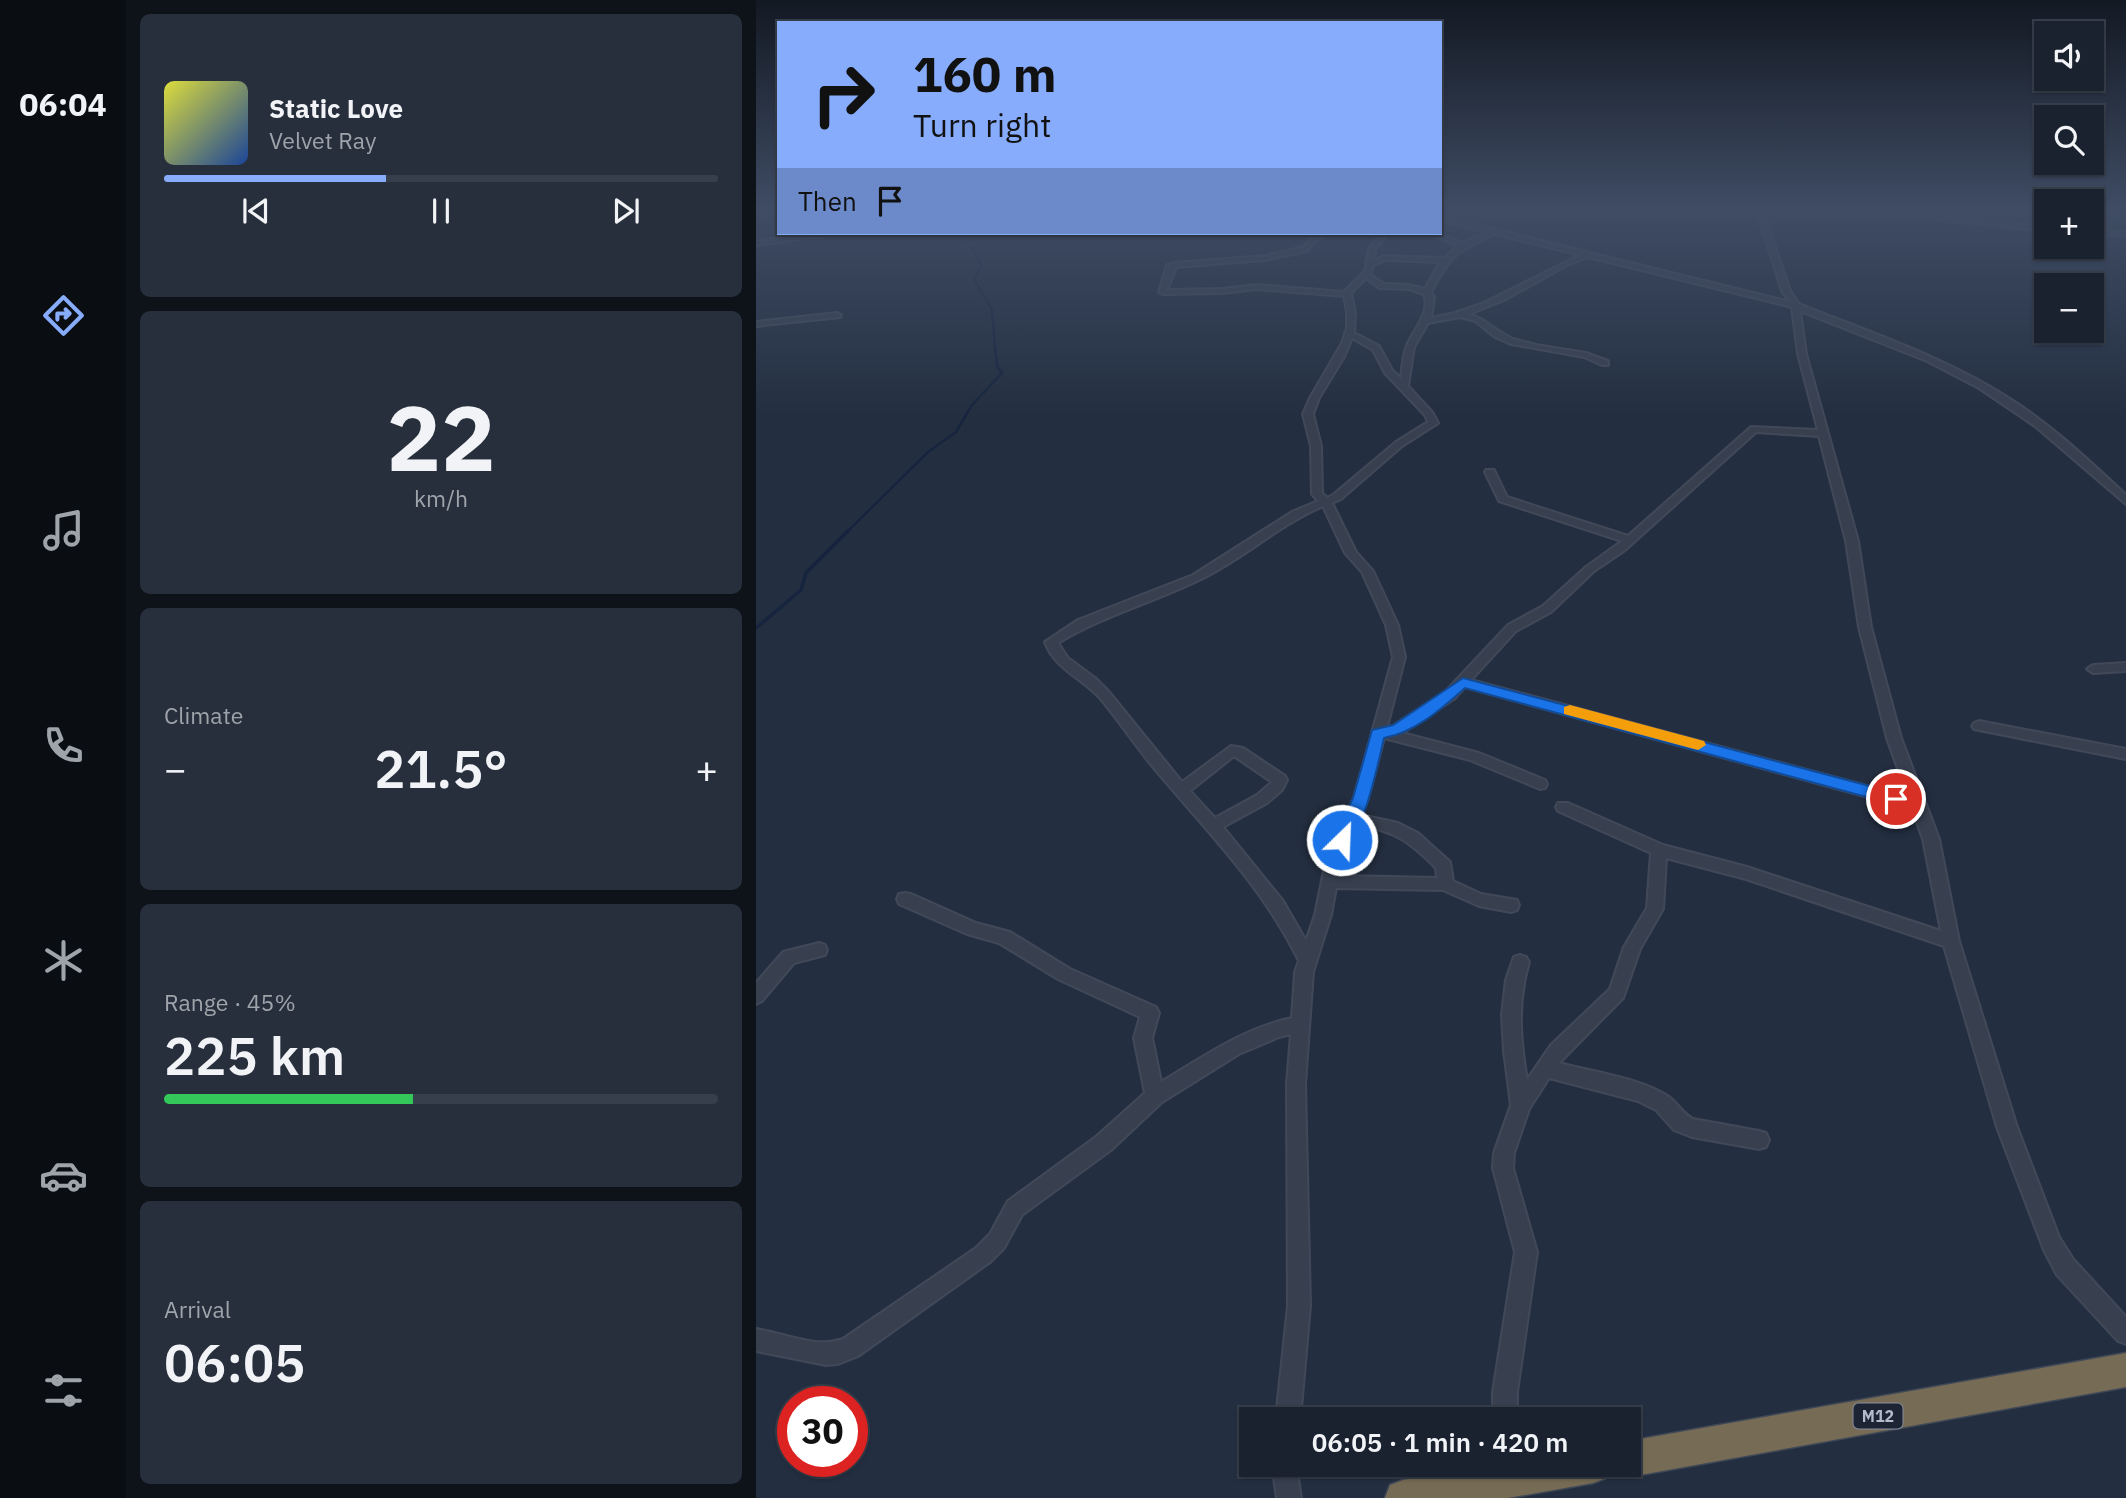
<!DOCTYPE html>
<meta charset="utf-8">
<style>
:root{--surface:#1a2230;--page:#272f3c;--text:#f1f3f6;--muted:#9fa4ab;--line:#383f4c;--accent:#87acfc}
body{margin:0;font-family:"IBM Plex Sans",sans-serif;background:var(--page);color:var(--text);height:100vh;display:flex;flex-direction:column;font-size:26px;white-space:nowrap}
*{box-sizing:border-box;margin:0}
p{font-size:23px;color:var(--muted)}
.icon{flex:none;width:38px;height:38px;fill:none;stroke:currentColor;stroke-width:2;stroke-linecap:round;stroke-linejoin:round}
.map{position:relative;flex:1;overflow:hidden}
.details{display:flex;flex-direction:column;gap:14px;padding:14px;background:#0e131a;width:630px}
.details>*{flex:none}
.top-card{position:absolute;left:21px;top:21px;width:665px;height:214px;border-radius:0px;box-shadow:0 2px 5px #0004,0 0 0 2px var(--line);background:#87acfc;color:#111;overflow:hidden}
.fabs{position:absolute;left:1278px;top:21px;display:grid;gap:14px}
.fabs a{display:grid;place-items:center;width:70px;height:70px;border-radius:0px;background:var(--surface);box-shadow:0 2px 5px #0004,0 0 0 2px var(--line);font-size:35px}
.speed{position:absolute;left:21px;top:1386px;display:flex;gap:14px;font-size:35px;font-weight:700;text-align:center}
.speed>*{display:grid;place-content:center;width:91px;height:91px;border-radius:50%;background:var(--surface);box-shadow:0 2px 5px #0004,0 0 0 2px var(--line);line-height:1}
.speed .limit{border:10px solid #d22;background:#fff;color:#111}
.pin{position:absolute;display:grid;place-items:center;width:60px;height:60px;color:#fff;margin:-30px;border:4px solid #fff;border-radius:50%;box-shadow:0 2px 7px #0007}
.me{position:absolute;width:77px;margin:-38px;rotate:24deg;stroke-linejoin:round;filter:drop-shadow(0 0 5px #0008)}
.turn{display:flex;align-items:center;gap:24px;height:147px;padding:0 21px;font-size:32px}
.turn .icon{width:91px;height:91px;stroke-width:2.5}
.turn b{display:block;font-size:49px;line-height:60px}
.then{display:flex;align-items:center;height:66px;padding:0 21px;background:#0003;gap:14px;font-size:26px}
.big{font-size:52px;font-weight:600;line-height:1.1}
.details .widget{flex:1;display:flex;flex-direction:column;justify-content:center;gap:10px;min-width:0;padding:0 24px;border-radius:10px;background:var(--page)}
.details .dial{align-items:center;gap:0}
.dial b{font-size:91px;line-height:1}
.song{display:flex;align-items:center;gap:21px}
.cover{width:84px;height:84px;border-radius:10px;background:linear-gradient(135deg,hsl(60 70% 55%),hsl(220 70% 35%))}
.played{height:7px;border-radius:4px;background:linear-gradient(90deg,var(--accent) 40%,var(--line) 40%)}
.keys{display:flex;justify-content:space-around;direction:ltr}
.heat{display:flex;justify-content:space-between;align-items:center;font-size:38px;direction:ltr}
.charge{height:10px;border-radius:5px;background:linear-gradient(90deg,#34c759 45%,var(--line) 0)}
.trip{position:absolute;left:483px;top:1407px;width:402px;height:70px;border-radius:0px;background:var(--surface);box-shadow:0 2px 5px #0004,0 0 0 2px var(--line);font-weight:600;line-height:70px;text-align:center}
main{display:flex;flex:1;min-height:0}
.dock{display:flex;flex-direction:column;width:126px;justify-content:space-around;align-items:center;background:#0a0e13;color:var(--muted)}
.dock .icon{width:49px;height:49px}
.dock .current{color:var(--accent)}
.dock b{font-size:32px;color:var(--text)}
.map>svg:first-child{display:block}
.green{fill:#263c41}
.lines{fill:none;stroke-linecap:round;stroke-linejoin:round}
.stream-far2{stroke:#16243e;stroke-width:2}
.stream-far1{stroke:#16243e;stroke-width:2.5}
.stream{stroke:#16243e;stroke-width:3.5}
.minor-casing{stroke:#414959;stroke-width:4}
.highway-casing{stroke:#404857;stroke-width:3}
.minor{fill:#384050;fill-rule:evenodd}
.highway{fill:#766b54;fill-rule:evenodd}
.route{fill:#1a73e8;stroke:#114b97;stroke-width:2}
.slow{fill:#f59e0b}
.labels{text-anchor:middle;stroke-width:7;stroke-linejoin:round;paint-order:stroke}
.shield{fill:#1d2535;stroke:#878e9d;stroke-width:2}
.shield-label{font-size:16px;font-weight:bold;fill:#b4bbca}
</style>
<main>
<nav class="dock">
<b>06:04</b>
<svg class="icon current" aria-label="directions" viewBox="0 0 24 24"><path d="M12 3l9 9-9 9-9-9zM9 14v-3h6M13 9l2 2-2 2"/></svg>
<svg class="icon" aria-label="music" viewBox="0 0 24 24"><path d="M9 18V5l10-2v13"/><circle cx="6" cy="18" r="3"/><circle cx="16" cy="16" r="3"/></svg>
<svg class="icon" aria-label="phone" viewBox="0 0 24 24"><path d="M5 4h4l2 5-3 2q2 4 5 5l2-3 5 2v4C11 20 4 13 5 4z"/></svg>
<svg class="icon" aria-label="climate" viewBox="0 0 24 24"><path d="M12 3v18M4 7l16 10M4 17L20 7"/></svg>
<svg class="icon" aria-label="car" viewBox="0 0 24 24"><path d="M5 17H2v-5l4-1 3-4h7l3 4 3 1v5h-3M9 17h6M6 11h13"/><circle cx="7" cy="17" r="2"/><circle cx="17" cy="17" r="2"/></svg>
<svg class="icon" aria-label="filters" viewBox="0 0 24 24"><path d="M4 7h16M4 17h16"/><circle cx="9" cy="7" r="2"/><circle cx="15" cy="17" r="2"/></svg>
</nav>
<section class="details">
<div class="widget">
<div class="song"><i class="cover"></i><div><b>Static Love</b><p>Velvet Ray</p></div></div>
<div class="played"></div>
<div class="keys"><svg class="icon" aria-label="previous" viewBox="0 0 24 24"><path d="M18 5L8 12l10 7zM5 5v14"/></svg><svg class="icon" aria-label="pause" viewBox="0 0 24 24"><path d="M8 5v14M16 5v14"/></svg><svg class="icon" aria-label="next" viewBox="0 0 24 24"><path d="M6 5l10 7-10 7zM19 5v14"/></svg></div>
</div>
<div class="widget dial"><b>22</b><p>km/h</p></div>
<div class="widget"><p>Climate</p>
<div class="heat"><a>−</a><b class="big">21.5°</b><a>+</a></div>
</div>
<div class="widget"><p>Range · 45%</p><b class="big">225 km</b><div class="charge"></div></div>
<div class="widget"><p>Arrival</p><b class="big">06:05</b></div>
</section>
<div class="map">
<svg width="1370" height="1498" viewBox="0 0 1370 1498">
<rect width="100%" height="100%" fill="#232e40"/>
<path class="green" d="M 1335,208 L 1350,208 L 1370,215 L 1370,232 L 1335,232 Z"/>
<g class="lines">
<path class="stream-far2" d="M 209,233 L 207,241 L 218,251 L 225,265 L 218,279 L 236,310 L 239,349"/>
<path class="stream-far1" d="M 91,532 L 172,452 L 200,432 L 216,405 L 246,373 L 241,366 L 239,347"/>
<path class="stream" d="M 0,628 L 45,590 L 50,573 L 93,530"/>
<g class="minor-casing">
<g id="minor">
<path d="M 1000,208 L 1006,208 L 1034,291 L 1043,304 C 1115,333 1189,357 1254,399 C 1297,426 1333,461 1370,495 L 1370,504 L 1279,426 L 1223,388 L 1171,361 L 1044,311 L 1050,354 L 1102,541 L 1115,627 L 1145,738 L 1183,839 L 1203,941 L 1261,1127 L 1303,1237 L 1317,1259 L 1370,1317 L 1370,1344 L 1362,1341 L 1301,1275 L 1288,1250 L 1241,1127 L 1188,946 L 990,879 L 910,858 L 907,909 L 884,949 L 867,998 L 803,1063 C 836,1072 885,1078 913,1097 C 922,1104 927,1114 937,1119 L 1003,1131 L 1010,1133 L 1013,1140 L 1010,1147 L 1003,1149 L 936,1137 L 918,1130 L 900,1110 L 882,1101 L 793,1078 L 773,1109 L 758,1153 L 757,1168 L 781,1252 L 761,1392 L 761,1419 L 737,1419 L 737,1392 L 759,1252 L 737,1168 L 738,1153 L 755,1105 L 748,1051 L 746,1015 L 750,980 L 758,957 L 764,955 L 770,957 L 773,962 C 761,1002 764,1039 771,1080 L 795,1045 L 854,989 L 868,947 L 891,908 L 895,853 L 802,811 L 800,807 L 802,803 L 812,803 L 907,845 L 991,867 L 1185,931 L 1167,839 L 1156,809 L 709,687 L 699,698 L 646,733 L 723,753 L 789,780 L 791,784 L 789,788 L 784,789 L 714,760 L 628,738 L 612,798 L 605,815 L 642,823 L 662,833 L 694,862 L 697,881 L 725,894 L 761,900 L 763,905 L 761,910 L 755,912 L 723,906 L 687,890 L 580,888 L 575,915 L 557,972 L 549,1084 L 554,1306 L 544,1419 L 520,1419 L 532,1306 L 531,1084 L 535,1034 L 523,1037 L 483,1054 L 406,1102 L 355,1150 L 266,1215 L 248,1248 L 234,1262 L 102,1356 L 82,1364 L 70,1365 L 0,1351 L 0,1329 C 28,1333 59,1349 87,1339 L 220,1248 L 234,1234 L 252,1201 L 341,1136 L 389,1093 L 378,1038 L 384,1017 L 302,979 L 243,943 L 211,934 L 143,904 L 141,899 L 143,894 L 149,893 L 155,894 L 220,923 L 254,932 L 314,969 L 400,1007 L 403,1013 L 396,1038 L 405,1082 C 447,1057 488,1028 536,1018 L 539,972 L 543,961 C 508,889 454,834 403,774 C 382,750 365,723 344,698 C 327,679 298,668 289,642 L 322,620 L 437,575 L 536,512 L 562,501 L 556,494 L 555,446 L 547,414 L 554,398 L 586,343 L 591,328 L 591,312 L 588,296 L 501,289 L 466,293 L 407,294 L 403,292 L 411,265 L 418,263 L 509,256 L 548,247 C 553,238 561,233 572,233 L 558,242 L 551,251 L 509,260 L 420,267 L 411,290 L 466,289 L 501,285 L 588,292 L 609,271 L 613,249 L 626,233 L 632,233 L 619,249 L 618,260 L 628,256 L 689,258 L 702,246 L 670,233 L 679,233 L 707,243 L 732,232 L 684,220 L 684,216 L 1034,302 L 1026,291 ZM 739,234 L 824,255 L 728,303 L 699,313 L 675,318 L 678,297 L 675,292 C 693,257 702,250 739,234 ZM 832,257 L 1036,307 L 1042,354 L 1062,430 L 995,427 L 872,536 L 751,497 L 738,470 L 730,470 L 729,472 L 743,501 L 866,541 L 830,567 L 787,606 L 752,625 L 689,692 L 637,726 L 631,727 L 649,657 L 642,625 L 617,571 L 600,552 L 576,503 L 585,499 L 646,446 L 682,423 L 676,412 L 652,386 L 658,347 L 672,323 L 704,317 L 719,321 L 739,337 L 755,344 L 828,357 L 846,365 L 852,365 L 852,361 L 830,353 L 780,345 L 757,339 C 740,332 730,319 713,314 L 748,300 L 811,265 ZM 629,260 L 684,262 L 669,289 L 653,285 L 628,284 L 614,275 L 617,265 ZM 610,278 L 623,288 L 653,289 L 668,294 C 675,313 658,329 651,345 C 647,355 646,368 645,379 L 636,370 L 623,346 L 598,333 L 599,312 L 595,293 ZM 596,338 L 617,350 L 629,373 L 669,415 L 672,422 L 640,442 L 577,495 L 571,498 L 566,493 L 565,446 L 557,414 L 563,398 L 588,357 ZM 1000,432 L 1063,436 L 1090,541 L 1103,627 L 1131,738 L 1152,797 L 715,680 L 760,631 L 795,612 L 838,571 L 869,550 ZM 567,506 L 589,553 L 606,572 L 630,625 L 637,657 L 598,798 L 587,819 L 588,821 L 570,861 L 559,915 L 550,941 L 527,901 L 467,827 L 511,803 L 526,790 L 531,780 L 529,776 L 487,748 L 475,746 L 426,782 L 353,692 L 339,678 L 312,658 L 302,643 C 346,616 396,603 443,580 C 486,560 521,526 567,506 ZM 478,756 L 516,782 L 501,795 L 459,818 L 434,791 ZM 601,825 C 638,830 654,842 680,868 L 681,878 L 583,876 L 586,861 Z"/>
<path d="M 1077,208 L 1101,208 L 1290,227 L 1290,231 Z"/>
<path d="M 1335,231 L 1370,232 L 1370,236 L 1335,235 Z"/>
<path d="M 70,233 L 88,233 L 0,245 L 0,241 Z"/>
<path d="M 352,233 L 360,233 L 360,234 L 357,236 Z"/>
<path d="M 81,313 L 85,315 L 84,317 L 0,326 L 0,322 Z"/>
<path d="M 1370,663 L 1370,671 L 1337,673 L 1331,669 L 1337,665 Z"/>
<path d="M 1223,721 L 1370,749 L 1370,759 L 1218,729 L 1216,726 L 1218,723 Z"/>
<path d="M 63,943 L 69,945 L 71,950 L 69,955 L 38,963 L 6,1001 L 0,1004 L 0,983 L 27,952 Z"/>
<path d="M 516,1465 L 540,1465 L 545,1498 L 521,1498 Z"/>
</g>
</g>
<g class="highway-casing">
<g id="highway">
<path d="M 1370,1353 L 1370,1387 L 873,1477 L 860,1472 L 857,1465 L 873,1465 L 873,1441 Z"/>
<path d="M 733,1465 L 855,1465 L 850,1478 L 837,1483 L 752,1498 L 629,1498 L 634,1485 L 647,1480 Z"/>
</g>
</g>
<use href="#minor" class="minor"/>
<use href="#highway" class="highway"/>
</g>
<linearGradient id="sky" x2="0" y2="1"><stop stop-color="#131923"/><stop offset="0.5" stop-color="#3f4c64"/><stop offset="1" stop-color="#3f4c64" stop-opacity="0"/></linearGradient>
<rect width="1370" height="418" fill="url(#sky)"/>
<path class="route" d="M 707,678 L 1140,793 L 1148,799 L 1140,805 L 709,688 C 685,709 660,732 628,738 C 623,759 607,840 586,847 L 580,845 L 577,840 L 597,798 L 616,730 L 637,725 Z"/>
<path class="slow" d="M 814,705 L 948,741 L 950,745 L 942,750 L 808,714 L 808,707 Z"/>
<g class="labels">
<rect class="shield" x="1097.5" y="1403.5" width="49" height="25" rx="5"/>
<g class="shield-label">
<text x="1122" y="1422">M12</text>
</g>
</g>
</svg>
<div class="fabs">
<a><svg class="icon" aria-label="sound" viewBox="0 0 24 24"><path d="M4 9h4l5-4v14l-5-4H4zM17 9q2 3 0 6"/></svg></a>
<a><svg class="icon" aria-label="search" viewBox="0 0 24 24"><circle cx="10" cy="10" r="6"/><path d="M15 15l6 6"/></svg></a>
<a>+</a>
<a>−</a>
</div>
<div class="speed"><div class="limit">30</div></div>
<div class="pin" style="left:1140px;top:799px;background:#d93025"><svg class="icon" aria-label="arrive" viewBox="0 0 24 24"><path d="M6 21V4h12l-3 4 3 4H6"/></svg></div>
<svg class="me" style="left:586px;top:840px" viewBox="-20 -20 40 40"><circle r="17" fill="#1a73e8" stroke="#fff" stroke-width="3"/><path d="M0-11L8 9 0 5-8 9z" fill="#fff"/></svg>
<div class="trip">06:05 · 1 min · 420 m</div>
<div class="top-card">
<div class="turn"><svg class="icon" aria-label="right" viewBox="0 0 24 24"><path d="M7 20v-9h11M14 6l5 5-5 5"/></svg><div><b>160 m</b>Turn right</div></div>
<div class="then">Then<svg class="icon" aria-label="arrive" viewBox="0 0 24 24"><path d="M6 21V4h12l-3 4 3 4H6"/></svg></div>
</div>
</div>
</main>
